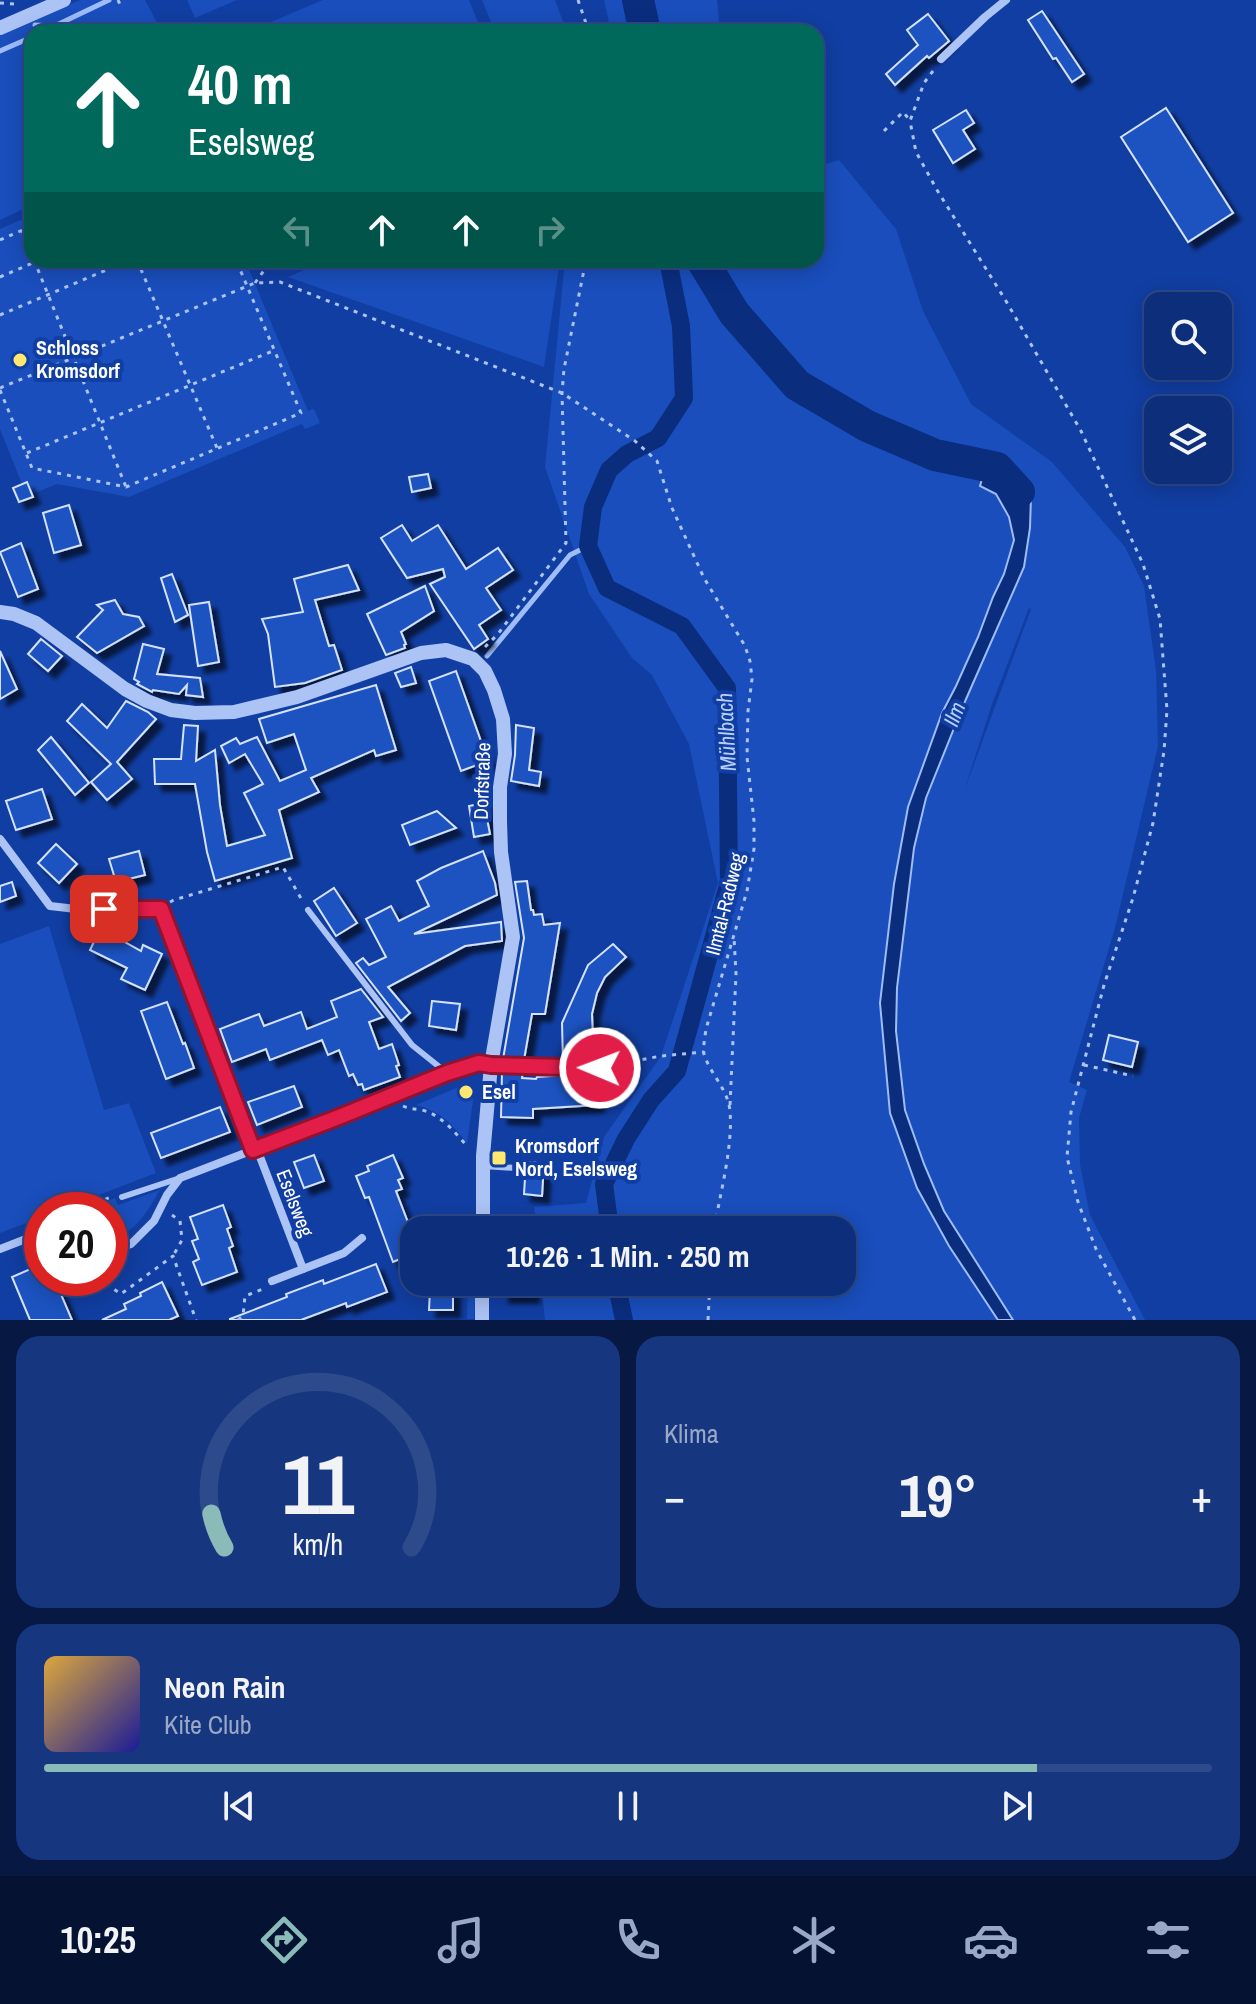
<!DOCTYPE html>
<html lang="de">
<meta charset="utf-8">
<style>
:root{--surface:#0d2e7a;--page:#16367f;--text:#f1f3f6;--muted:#9aa8c7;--line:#2d4a8b;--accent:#8bbbb9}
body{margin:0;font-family:"Archivo Narrow",sans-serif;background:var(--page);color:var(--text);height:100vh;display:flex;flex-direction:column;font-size:30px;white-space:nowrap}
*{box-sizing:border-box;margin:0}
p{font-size:26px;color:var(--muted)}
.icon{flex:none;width:44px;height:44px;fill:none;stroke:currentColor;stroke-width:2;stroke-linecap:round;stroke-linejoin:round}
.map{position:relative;height:1320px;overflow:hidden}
.side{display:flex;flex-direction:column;gap:16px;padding:16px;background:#071943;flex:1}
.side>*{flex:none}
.banner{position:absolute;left:24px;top:24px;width:800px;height:244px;border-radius:24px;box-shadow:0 4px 20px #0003,0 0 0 2px var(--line);background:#00695c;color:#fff;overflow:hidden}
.buttons{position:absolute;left:1144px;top:292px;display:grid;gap:16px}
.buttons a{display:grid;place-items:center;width:88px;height:88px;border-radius:16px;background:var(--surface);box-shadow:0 4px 20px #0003,0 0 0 2px var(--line);font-size:40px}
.speed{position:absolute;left:24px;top:1192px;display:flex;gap:16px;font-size:40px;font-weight:700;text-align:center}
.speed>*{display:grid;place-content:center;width:104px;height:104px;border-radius:50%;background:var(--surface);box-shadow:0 4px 20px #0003,0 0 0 2px var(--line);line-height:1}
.speed .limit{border:12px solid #d22;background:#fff;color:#111}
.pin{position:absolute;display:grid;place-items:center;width:68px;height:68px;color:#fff;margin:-34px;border-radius:16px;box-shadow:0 4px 12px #0006}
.me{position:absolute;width:88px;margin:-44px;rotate:271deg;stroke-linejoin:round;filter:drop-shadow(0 0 6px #0008)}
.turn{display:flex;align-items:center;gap:28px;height:168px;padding:0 32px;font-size:36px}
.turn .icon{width:104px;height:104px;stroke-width:2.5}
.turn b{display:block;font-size:56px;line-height:68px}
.lanes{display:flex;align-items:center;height:76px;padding:0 32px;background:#0003;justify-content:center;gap:40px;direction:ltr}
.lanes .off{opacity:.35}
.big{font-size:60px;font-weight:800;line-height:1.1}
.side .widget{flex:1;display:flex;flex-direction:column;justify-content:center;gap:12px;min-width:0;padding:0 28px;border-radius:24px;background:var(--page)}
.side .dial{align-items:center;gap:0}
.dial svg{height:208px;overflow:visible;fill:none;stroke:var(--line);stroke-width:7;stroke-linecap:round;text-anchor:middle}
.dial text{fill:var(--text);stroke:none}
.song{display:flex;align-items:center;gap:24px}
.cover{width:96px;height:96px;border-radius:12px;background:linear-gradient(135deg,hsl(40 70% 55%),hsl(240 70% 35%))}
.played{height:8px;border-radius:4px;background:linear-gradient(90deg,var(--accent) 85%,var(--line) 85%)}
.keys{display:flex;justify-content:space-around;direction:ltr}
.heat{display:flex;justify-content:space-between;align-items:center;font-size:44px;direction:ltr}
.side .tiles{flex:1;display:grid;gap:16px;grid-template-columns:1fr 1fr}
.widget:last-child{grid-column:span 2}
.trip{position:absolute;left:400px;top:1216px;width:456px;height:80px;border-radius:24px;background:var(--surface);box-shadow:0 4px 20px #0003,0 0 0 2px var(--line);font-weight:800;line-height:80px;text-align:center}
.tabs{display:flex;height:128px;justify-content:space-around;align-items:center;background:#051231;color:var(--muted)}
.tabs .icon{width:56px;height:56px}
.tabs .current{color:var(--accent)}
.tabs b{font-size:36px;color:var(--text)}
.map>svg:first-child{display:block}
.green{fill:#194ebc;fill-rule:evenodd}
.water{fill:#0a2d7e;stroke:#9dbcf8;stroke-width:2}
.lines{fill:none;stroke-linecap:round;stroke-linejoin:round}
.stream{stroke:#9dbcf8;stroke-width:5}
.canal{stroke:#0a2d7e;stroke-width:18}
.river{stroke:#0a2d7e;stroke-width:32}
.building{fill:#1f53c1;stroke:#d4e2fe;stroke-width:2;filter:url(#shadow)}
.path{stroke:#abc3f5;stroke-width:3;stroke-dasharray:4 6;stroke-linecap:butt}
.service{stroke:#abc3f5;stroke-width:6}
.minor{stroke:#abc3f5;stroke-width:8}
.tertiary{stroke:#abc3f5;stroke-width:14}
.route-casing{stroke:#92132f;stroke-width:20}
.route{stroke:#e11d48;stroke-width:14}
.poi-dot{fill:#ffe86f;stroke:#113ea2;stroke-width:3}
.labels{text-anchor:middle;stroke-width:8;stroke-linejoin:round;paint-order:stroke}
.poi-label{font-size:20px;font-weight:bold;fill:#fff;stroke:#113ea2;text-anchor:start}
.street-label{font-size:20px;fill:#fff;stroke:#113ea2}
.water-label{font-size:22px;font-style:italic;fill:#b8cefb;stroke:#113ea2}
</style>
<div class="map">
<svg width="1256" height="1320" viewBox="0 0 1256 1320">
<defs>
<filter id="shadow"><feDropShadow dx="7" dy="7" stdDeviation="2" flood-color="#0009"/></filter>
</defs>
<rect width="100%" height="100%" fill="#113ea2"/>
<g class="green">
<path d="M 81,0 L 145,0 L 162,32 L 32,32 L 32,205 L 0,220 L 0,35 L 43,14 Z"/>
<path d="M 187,0 L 237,0 L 195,18 Z"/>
<path d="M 323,0 L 469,0 L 482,32 L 247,32 Z"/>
<path d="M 482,0 L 555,0 L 567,32 L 495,32 Z"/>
<path d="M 604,0 L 717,0 L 720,32 L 611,32 Z"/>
<path d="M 839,160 L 896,229 L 923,311 L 971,404 L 1052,462 L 1125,547 L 1144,586 L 1156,670 L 1158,746 L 1115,928 L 1069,1082 L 1087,1090 L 1079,1118 L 1080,1164 L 1090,1215 L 1145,1320 L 545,1320 L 541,1282 L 842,1282 L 842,1230 L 537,1230 L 534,1207 L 586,1203 L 604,1137 L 661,1056 L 718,883 L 689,744 L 652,675 L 632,658 L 589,594 L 545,467 L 565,260 L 816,260 L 816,167 ZM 1029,608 L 1031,609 L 964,791 L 992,704 Z"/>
<path d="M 32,215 L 32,260 L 245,260 L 308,411 L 314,409 L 320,423 L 305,429 L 302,424 L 129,497 L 57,484 L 32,494 L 28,483 L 22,484 L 0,429 L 0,229 Z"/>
<path d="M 326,260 L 560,260 L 544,367 L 288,277 Z"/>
<path d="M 49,926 L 104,1110 L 129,1103 L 156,1173 L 60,1210 L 42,1210 L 42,1217 L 0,1233 L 0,944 Z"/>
<path d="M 468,1083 L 472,1086 L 474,1093 L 467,1143 C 451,1123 442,1112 416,1105 Z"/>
<path d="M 160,1190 C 147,1211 137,1233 110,1238 L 110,1210 L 82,1210 L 115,1198 L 118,1205 Z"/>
<path d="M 468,1284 L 476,1285 L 474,1319 L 467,1319 Z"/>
</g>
<path class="water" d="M 988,459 L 1004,467 L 1031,496 L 1030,528 L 1024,567 L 963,706 L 926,798 L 914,848 L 897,988 L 896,1031 L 905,1110 L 924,1164 L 944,1211 L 1013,1320 L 998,1320 L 949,1246 L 917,1188 L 890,1113 L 880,1003 L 894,884 L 908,807 L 942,713 L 956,686 L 978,637 L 993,597 L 1004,574 L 1014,540 L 1009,517 L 996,494 L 980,486 Z"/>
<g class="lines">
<g class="stream">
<path d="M 35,25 L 54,26"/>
<path d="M 42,32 L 109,0"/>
<path d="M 0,51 L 32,37"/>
<path d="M 487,656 L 570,555 L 588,546"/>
</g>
<g class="canal">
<path d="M 610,1230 L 604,1184 L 626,1139 L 651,1100 L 677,1071 L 729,882 L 727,688 L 682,626 L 607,588 L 588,546 L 593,507 L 609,470 L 627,454 L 658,438 L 684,398 L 681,326 L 668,260"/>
<path d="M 616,1282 L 624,1320"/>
</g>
<g class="river">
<path d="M 638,0 L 645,32"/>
<path d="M 702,260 L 734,313 L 797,385 L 867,426 L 935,455 L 997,468 L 1019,492"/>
</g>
</g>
<g class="building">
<path d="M 1042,11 L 1084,74 L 1072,82 L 1056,58 L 1053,59 L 1028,20 Z"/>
<path d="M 928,14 L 949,41 L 929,58 L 927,56 L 895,85 L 886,74 L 918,45 L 907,30 Z"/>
<path d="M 1166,108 L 1233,213 L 1188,242 L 1121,137 Z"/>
<path d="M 966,110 L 974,123 L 963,130 L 975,149 L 953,163 L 933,130 Z"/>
<path d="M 428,474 L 431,488 L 412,492 L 409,477 Z"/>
<path d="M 27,482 L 33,497 L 19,502 L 13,488 Z"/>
<path d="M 69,505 L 81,545 L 54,553 L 43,513 Z"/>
<path d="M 402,525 L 412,541 L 438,525 L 466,569 L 498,548 L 513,570 L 486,588 L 501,610 L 479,625 L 488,639 L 474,649 L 430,584 L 445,577 L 443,569 L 407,578 L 381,538 Z"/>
<path d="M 21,543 L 38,589 L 18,597 L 0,552 Z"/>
<path d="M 348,565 L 359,590 L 315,600 L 329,646 L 334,645 L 342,670 L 305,683 L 275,687 L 268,634 L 262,619 L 303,612 L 294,579 Z"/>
<path d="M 172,574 L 188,615 L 175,622 L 161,578 Z"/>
<path d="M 425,586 L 434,611 L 401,632 L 406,644 L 404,645 L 405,648 L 386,655 L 367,614 Z"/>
<path d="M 115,600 L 123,614 L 139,617 L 144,626 L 97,653 L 77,637 L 103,610 L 97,605 Z"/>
<path d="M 209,602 L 219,662 L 198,666 L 189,605 Z"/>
<path d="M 41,639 L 62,656 L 48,671 L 28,654 Z"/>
<path d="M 143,644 L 164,649 L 157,674 L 200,678 L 203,697 L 186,695 L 187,685 L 179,694 L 153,690 L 152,692 L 137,684 L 139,682 L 134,679 Z"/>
<path d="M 0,651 L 17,689 L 0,699 Z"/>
<path d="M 411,667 L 416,683 L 401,687 L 395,673 Z"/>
<path d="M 456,671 L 488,761 L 461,771 L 429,681 Z"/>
<path d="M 376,685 L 396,750 L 376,756 L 374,750 L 311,778 L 319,792 L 279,810 L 292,858 L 215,881 L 207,852 L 195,784 L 155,784 L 154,759 L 181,759 L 184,725 L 198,726 L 196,761 L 215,750 L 220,805 L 227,846 L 265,835 L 244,793 L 263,784 L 245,754 L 229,763 L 221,746 L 236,738 L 240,744 L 257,737 L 280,781 L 306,770 L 294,734 L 267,743 L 259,719 Z"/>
<path d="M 126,701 L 148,712 L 156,719 L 117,762 L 132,779 L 107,800 L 91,782 L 111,764 L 67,721 L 82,704 L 107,728 Z"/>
<path d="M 516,725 L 534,728 L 529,770 L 541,772 L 539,786 L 511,781 L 515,755 Z"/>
<path d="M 51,737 L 89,783 L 75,795 L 38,750 Z"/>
<path d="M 42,789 L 52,819 L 16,830 L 6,801 Z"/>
<path d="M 484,803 L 490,834 L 474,837 L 469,806 Z"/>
<path d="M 437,811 L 456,828 L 410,845 L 402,825 Z"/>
<path d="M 56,844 L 77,864 L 59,883 L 38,863 Z"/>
<path d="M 139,851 L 145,875 L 116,882 L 109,859 Z"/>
<path d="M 483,851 L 495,883 L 497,895 L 414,934 L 501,922 L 502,941 L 465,946 L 388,987 L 410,1013 L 401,1021 L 356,963 L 363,958 L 369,965 L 386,957 L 366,919 L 391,906 L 399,921 L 429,906 L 417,881 L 441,868 Z"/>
<path d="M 527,881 L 531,910 L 533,910 L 534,915 L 542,914 L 544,925 L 560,923 L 545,1014 L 532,1014 L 524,1060 L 503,1059 L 524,938 L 515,882 Z"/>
<path d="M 12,882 L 16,896 L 0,902 L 0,886 Z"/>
<path d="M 334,888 L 357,923 L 336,936 L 314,901 Z"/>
<path d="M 103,923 L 119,931 L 116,937 L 141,951 L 143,945 L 162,954 L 145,990 L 121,979 L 127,968 L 90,950 Z"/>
<path d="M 613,944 L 626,957 L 605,977 L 597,993 L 592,1014 L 594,1062 L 563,1061 L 562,1023 L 588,965 Z"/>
<path d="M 361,989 L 383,1017 L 369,1022 L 379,1049 L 392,1044 L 399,1065 L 396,1066 L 400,1077 L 364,1090 L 362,1084 L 358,1085 L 353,1074 L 349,1076 L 339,1050 L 328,1055 L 322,1040 L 270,1060 L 266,1049 L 232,1062 L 220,1029 L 259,1014 L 264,1026 L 301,1012 L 307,1029 L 337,1017 L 331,1001 Z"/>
<path d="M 432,1001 L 460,1004 L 456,1030 L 429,1026 Z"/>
<path d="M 167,1002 L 183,1044 L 185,1043 L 194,1068 L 166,1079 L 141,1011 Z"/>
<path d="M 1109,1035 L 1138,1042 L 1132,1067 L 1103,1060 Z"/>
<path d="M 502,1071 L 523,1072 L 522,1078 L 536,1079 L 537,1077 L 564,1075 L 564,1073 L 596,1074 L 597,1105 L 533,1109 L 533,1118 L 501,1117 Z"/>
<path d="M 294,1086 L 302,1107 L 257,1125 L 248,1102 Z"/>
<path d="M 220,1107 L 230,1132 L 161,1158 L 151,1133 Z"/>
<path d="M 314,1155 L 324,1181 L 304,1188 L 294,1162 Z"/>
<path d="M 393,1155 L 403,1178 L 398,1180 L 402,1189 L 396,1191 L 409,1225 L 405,1227 L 414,1247 L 414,1253 L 393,1262 L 369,1197 L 365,1198 L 356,1176 L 369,1171 L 367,1166 Z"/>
<path d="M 526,1162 L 544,1163 L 542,1196 L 524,1194 Z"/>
<path d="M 223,1205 L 231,1227 L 227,1229 L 233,1246 L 229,1248 L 237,1272 L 202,1285 L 193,1262 L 199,1259 L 192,1241 L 198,1239 L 190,1217 Z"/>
<path d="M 42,1264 L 42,1278 L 54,1278 L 72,1320 L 30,1320 L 12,1277 Z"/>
<path d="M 376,1264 L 387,1292 L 347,1307 L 346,1303 L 301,1320 L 230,1320 L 230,1319 L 287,1297 L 286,1294 L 323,1280 L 324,1284 Z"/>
<path d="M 162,1282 L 178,1316 L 169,1320 L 102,1320 L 126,1309 L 124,1304 L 141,1296 L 140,1293 Z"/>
<path d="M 503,1282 L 532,1282 L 532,1296 L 502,1296 Z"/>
<path d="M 430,1290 L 453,1290 L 453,1310 L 429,1310 Z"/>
</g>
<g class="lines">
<g class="path">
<path d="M 118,0 L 122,9"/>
<path d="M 578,0 L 589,32"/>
<path d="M 0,3 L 14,4"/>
<path d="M 933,71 L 924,83 L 910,121 L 916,152 L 937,190 L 1006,301 L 1081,431 L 1143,564 L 1160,619 L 1167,710 L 1164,751 L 1153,823 L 1133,898 L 1104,985 L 1071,1112 L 1067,1157 L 1078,1202 L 1096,1249 L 1135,1320"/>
<path d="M 884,131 L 903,112 L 909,119"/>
<path d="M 22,230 L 32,255"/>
<path d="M 0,240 L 32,226"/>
<path d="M 34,260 L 126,487"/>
<path d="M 137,260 L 217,448"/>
<path d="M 0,277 L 35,262"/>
<path d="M 255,283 L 270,262 L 275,260"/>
<path d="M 0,315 L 130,260"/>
<path d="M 0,388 L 255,283 L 280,282 L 562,393 L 635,441 L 657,461 L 672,508 L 704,578 L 745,646 L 750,661 L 752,679 L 748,711 L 747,757 L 754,821 L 754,849 L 747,891 L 706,1029 C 705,1036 703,1046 704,1054 C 710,1074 728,1089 730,1111 C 733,1147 720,1194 714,1230"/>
<path d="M 0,390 L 32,468 L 126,487 L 301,413 L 236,260"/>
<path d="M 27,453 L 275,350"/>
<path d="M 485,647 L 498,634 L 566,543 L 562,393 L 564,369 L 586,260"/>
<path d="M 170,902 L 174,900 L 283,867 L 302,900"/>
<path d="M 613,1065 L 661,1056 L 704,1052"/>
<path d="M 1084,1065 L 1133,1076"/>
<path d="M 730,1105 L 736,974 L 734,937"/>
<path d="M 403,1106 C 409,1109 415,1109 422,1110 C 442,1115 455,1133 468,1147"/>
<path d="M 77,1210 L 111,1197"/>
<path d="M 172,1215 L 180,1221 L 182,1240 L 173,1256"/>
<path d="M 98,1278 L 121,1294 L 173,1256 L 196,1320"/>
<path d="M 238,1320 L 243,1316 L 245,1296 L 263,1289"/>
<path d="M 708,1320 L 710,1282"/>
</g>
<g class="service">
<path d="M 308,910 L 412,1045 L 447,1073"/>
<path d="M 491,1065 L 600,1068"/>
<path d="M 483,1166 L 516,1168"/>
<path d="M 122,1197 L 180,1178"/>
</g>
<g class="minor">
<path d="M 941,59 L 985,17 L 1006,0"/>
<path d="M 0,839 L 50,906 L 76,909 L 161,909 L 253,1150"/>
<path d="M 257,1149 L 303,1269 L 344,1253 L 362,1238"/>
<path d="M 0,1249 L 31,1237 L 42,1237"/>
<path d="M 110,1249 L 131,1244 L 154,1221 L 167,1195 L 180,1178 L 339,1117 L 447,1073 L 479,1063 L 491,1065"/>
<path d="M 272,1281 L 303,1269"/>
</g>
<g class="tertiary">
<path d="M 0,28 L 64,0"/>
<path d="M 0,612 L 14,614 L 36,623 L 125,689 L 147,701 L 171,710 L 195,713 L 234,712 L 297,697 L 421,653 L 446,650 L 473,659 L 485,671 L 494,690 L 503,719 L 505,754 L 500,787 L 500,821 L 501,852 L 513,937 L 491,1065 L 483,1156 L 483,1230"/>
<path d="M 482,1320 L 482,1282"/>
</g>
</g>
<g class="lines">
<g class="route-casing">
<path id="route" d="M 104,909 L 161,909 L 253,1150 L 339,1117 L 447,1073 L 479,1063 L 491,1065 L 600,1068"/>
</g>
<use href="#route" class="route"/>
</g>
<g class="poi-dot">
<circle cx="20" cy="360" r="8"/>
<circle cx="466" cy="1092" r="8"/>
<rect x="491" y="1150" width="16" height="16" rx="4"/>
</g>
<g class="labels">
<g class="poi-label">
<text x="36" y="355">Schloss<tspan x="36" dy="23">Kromsdorf</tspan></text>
<text x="482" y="1099">Esel</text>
<text x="515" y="1153">Kromsdorf<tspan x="515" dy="23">Nord, Eselsweg</tspan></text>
</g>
<g class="street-label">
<text transform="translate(482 781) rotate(-88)" y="7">Dorfstraße</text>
<text transform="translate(725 904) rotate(-76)" y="7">Ilmtal-Radweg</text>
<text transform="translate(295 1203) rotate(69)" y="7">Eselsweg</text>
</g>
<g class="water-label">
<text transform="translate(954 714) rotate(-68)" y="8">Ilm</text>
<text transform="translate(726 732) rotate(-93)" y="8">Mühlbach</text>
</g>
</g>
</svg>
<div class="buttons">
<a><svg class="icon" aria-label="search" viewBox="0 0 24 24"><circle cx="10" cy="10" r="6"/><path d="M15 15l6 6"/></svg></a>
<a><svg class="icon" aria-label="layers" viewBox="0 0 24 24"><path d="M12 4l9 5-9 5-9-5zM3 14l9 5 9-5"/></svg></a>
</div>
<div class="speed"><div class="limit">20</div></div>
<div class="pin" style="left:104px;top:909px;background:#d93025"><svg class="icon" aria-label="arrive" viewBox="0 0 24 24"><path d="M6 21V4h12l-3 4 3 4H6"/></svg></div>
<svg class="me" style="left:600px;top:1068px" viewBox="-20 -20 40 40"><circle r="17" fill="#e11d48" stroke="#fff" stroke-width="3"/><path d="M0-11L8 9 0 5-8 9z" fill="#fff"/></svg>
<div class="trip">10:26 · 1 Min. · 250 m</div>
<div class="banner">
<div class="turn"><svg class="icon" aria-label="ahead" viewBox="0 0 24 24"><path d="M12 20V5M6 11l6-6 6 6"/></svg><div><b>40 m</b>Eselsweg</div></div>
<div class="lanes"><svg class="icon off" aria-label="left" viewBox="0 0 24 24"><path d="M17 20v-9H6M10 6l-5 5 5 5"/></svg><svg class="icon" aria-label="ahead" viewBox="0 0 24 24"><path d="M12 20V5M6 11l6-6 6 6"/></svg><svg class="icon" aria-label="ahead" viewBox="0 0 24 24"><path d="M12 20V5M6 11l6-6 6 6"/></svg><svg class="icon off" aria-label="right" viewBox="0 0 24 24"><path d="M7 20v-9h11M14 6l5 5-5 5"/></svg></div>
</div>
</div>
<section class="side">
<div class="tiles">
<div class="widget dial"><svg viewBox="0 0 100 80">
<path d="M14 69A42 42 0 1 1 86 69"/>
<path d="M14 69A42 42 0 0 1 9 56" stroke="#8bbbb9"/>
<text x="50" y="56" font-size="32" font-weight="700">11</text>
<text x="50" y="72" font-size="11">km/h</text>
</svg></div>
<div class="widget"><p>Klima</p>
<div class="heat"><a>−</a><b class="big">19°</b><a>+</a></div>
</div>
<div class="widget">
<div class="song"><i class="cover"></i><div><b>Neon Rain</b><p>Kite Club</p></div></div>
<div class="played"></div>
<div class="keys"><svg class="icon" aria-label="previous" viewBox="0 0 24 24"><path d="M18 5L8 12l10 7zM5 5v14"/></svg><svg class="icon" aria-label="pause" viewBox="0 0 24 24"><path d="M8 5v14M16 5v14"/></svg><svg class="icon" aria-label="next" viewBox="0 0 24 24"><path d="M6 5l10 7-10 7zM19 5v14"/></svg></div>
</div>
</div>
</section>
<nav class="tabs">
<b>10:25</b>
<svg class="icon current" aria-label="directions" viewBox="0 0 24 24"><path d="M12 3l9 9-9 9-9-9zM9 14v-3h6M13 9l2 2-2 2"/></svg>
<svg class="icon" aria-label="music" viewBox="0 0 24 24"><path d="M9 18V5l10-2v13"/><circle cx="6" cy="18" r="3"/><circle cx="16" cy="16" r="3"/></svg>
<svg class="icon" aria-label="phone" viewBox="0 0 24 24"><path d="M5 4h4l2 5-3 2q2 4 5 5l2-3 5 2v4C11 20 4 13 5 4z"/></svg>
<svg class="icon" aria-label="climate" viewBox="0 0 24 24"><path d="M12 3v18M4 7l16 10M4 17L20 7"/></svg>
<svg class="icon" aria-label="car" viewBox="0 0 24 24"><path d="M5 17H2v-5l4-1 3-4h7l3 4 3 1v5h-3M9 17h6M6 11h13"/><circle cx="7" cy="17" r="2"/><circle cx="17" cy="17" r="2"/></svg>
<svg class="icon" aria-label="filters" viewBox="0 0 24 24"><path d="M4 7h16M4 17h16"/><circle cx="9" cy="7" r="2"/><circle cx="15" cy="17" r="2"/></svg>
</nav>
